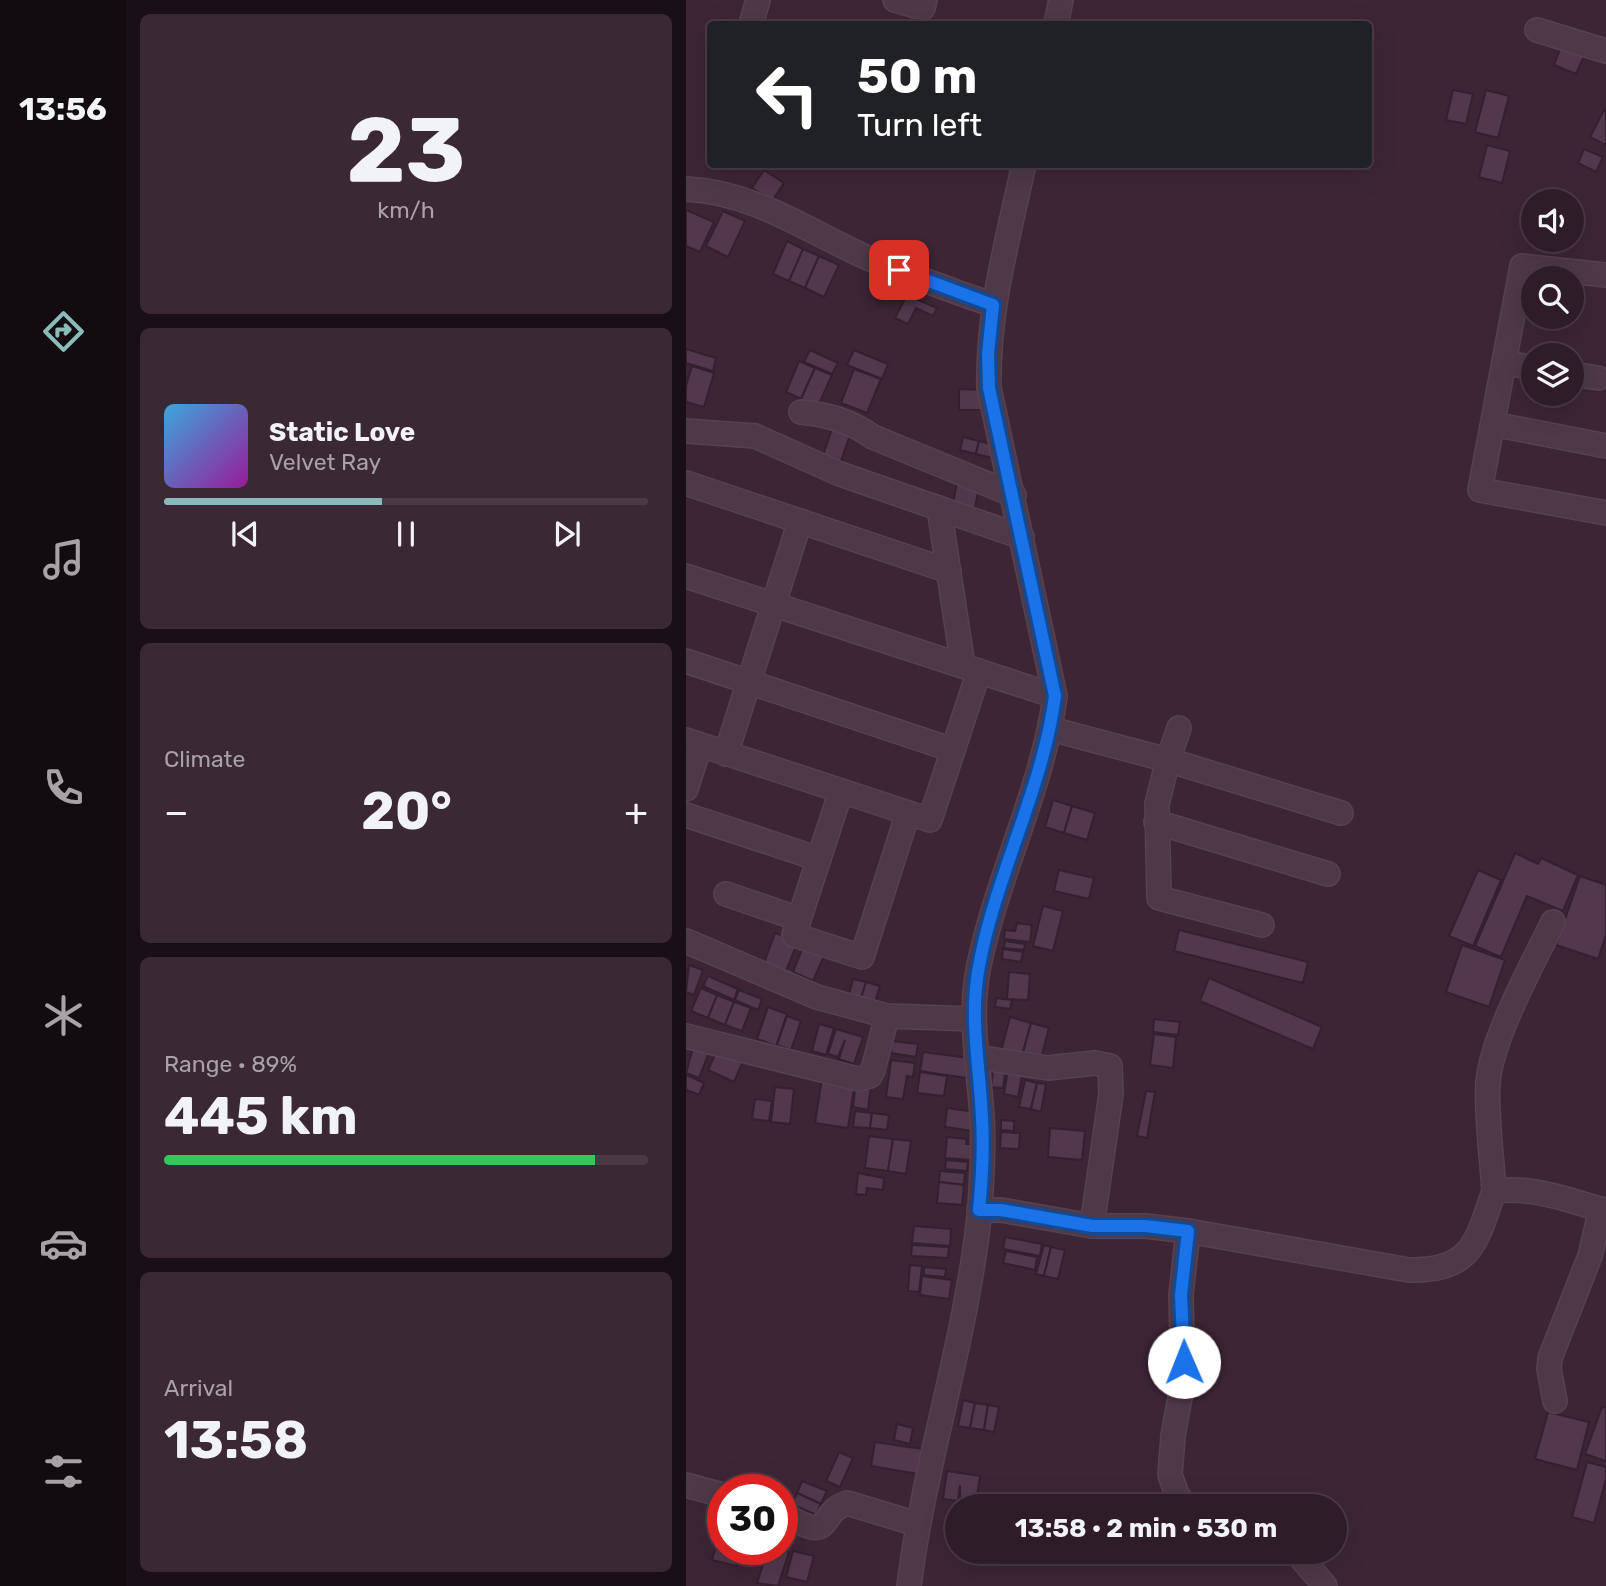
<!DOCTYPE html>
<meta charset="utf-8">
<style>
:root{--surface:#2e1c28;--page:#3a2934;--text:#f1f3f6;--muted:#a7a1a8;--line:#493a45;--accent:#8bbbb9}
body{margin:0;font-family:Rubik,sans-serif;background:var(--page);color:var(--text);height:100vh;display:flex;flex-direction:column;font-size:26px;white-space:nowrap}
*{box-sizing:border-box;margin:0}
p{font-size:23px;color:var(--muted)}
.icon{flex:none;width:38px;height:38px;fill:none;stroke:currentColor;stroke-width:2;stroke-linecap:round;stroke-linejoin:round}
.map{position:relative;flex:1;overflow:hidden}
.drawer{display:flex;flex-direction:column;gap:14px;padding:14px;background:#190f16;width:560px}
.drawer>*{flex:none}
.hud{position:absolute;left:21px;top:21px;width:665px;height:147px;border-radius:7px;box-shadow:0 7px 28px #0002,0 0 0 2px var(--line);background:#202124;color:#fff;overflow:hidden}
.fabs{position:absolute;left:835px;top:189px;display:grid;gap:14px}
.fabs a{display:grid;place-items:center;width:63px;height:63px;border-radius:50%;background:var(--surface);box-shadow:0 7px 28px #0002,0 0 0 2px var(--line);font-size:35px}
.speed{position:absolute;left:21px;top:1474px;display:flex;gap:14px;font-size:35px;font-weight:700;text-align:center}
.speed>*{display:grid;place-content:center;width:91px;height:91px;border-radius:50%;background:var(--surface);box-shadow:0 7px 28px #0002,0 0 0 2px var(--line);line-height:1}
.speed .limit{border:10px solid #d22;background:#fff;color:#111}
.pin{position:absolute;display:grid;place-items:center;width:60px;height:60px;color:#fff;margin:-30px;border-radius:14px;box-shadow:0 4px 10px #0006}
.me{position:absolute;width:77px;margin:-38px;rotate:359deg;stroke-linejoin:round;filter:drop-shadow(0 0 5px #0008)}
.turn{display:flex;align-items:center;gap:24px;height:147px;padding:0 35px;font-size:32px}
.turn .icon{width:91px;height:91px;stroke-width:2.5}
.turn b{display:block;font-size:49px;line-height:60px}
.big{font-size:52px;font-weight:700;line-height:1.1}
.drawer .widget{flex:1;display:flex;flex-direction:column;justify-content:center;gap:10px;min-width:0;padding:0 24px;border-radius:10px;background:var(--page)}
.drawer .dial{align-items:center;gap:0}
.dial b{font-size:91px;line-height:1}
.song{display:flex;align-items:center;gap:21px}
.cover{width:84px;height:84px;border-radius:10px;background:linear-gradient(135deg,hsl(200 70% 55%),hsl(300 70% 35%))}
.played{height:7px;border-radius:4px;background:linear-gradient(90deg,var(--accent) 45%,var(--line) 45%)}
.keys{display:flex;justify-content:space-around;direction:ltr}
.heat{display:flex;justify-content:space-between;align-items:center;font-size:38px;direction:ltr}
.charge{height:10px;border-radius:5px;background:linear-gradient(90deg,#34c759 89%,var(--line) 0)}
.trip{position:absolute;left:259px;top:1494px;width:402px;height:70px;border-radius:35px;background:var(--surface);box-shadow:0 7px 28px #0002,0 0 0 2px var(--line);font-weight:700;line-height:70px;text-align:center}
main{display:flex;flex:1;min-height:0}
.tabs{display:flex;flex-direction:column;width:126px;justify-content:space-around;align-items:center;background:#120b10;color:var(--muted)}
.tabs .icon{width:49px;height:49px}
.tabs .on{color:var(--accent)}
.tabs b{font-size:32px;color:var(--text)}
.map>svg:first-child{display:block}
.building{fill:#53374c;stroke:#34202e;stroke-width:2}
.lines{fill:none;stroke-linecap:round;stroke-linejoin:round}
.minor-casing{stroke:#564250;stroke-width:26}
.minor{stroke:#4d3947;stroke-width:23}
.route-casing{stroke:#114b97;stroke-width:18}
.route{stroke:#1a73e8;stroke-width:12}
</style>
<main>
<nav class="tabs">
<b>13:56</b>
<svg class="icon on" aria-label="directions" viewBox="0 0 24 24"><path d="M12 3l9 9-9 9-9-9zM9 14v-3h6M13 9l2 2-2 2"/></svg>
<svg class="icon" aria-label="music" viewBox="0 0 24 24"><path d="M9 18V5l10-2v13"/><circle cx="6" cy="18" r="3"/><circle cx="16" cy="16" r="3"/></svg>
<svg class="icon" aria-label="phone" viewBox="0 0 24 24"><path d="M5 4h4l2 5-3 2q2 4 5 5l2-3 5 2v4C11 20 4 13 5 4z"/></svg>
<svg class="icon" aria-label="climate" viewBox="0 0 24 24"><path d="M12 3v18M4 7l16 10M4 17L20 7"/></svg>
<svg class="icon" aria-label="car" viewBox="0 0 24 24"><path d="M5 17H2v-5l4-1 3-4h7l3 4 3 1v5h-3M9 17h6M6 11h13"/><circle cx="7" cy="17" r="2"/><circle cx="17" cy="17" r="2"/></svg>
<svg class="icon" aria-label="filters" viewBox="0 0 24 24"><path d="M4 7h16M4 17h16"/><circle cx="9" cy="7" r="2"/><circle cx="15" cy="17" r="2"/></svg>
</nav>
<section class="drawer">
<div class="widget dial"><b>23</b><p>km/h</p></div>
<div class="widget">
<div class="song"><i class="cover"></i><div><b>Static Love</b><p>Velvet Ray</p></div></div>
<div class="played"></div>
<div class="keys"><svg class="icon" aria-label="previous" viewBox="0 0 24 24"><path d="M18 5L8 12l10 7zM5 5v14"/></svg><svg class="icon" aria-label="pause" viewBox="0 0 24 24"><path d="M8 5v14M16 5v14"/></svg><svg class="icon" aria-label="next" viewBox="0 0 24 24"><path d="M6 5l10 7-10 7zM19 5v14"/></svg></div>
</div>
<div class="widget"><p>Climate</p>
<div class="heat"><a>−</a><b class="big">20°</b><a>+</a></div>
</div>
<div class="widget"><p>Range · 89%</p><b class="big">445 km</b><div class="charge"></div></div>
<div class="widget"><p>Arrival</p><b class="big">13:58</b></div>
</section>
<div class="map">
<svg width="920" height="1586" viewBox="0 0 920 1586">
<rect width="100%" height="100%" fill="#3d2536"/>
<g class="building">
<path d="M 875,47 L 898,56 L 890,74 L 868,65 Z"/>
<path d="M 767,90 L 787,94 L 780,124 L 760,120 Z"/>
<path d="M 800,90 L 823,96 L 812,138 L 789,132 Z"/>
<path d="M 918,110 L 920,112 L 920,145 L 904,137 Z"/>
<path d="M 801,145 L 824,151 L 816,183 L 793,177 Z"/>
<path d="M 898,149 L 917,157 L 910,172 L 892,163 Z"/>
<path d="M 78,170 L 98,183 L 86,201 L 66,188 Z"/>
<path d="M 0,210 L 28,222 L 14,252 L 0,246 Z"/>
<path d="M 37,211 L 59,221 L 42,257 L 20,246 Z"/>
<path d="M 101,241 L 117,249 L 103,281 L 87,274 Z"/>
<path d="M 117,249 L 133,256 L 119,288 L 103,281 Z"/>
<path d="M 133,256 L 153,265 L 138,297 L 119,288 Z"/>
<path d="M 221,295 L 251,308 L 247,316 L 230,308 L 222,324 L 209,318 Z"/>
<path d="M 0,349 L 30,358 L 27,371 L 0,363 Z"/>
<path d="M 124,350 L 152,363 L 146,374 L 118,362 Z"/>
<path d="M 168,350 L 202,364 L 196,379 L 161,365 Z"/>
<path d="M 113,361 L 129,368 L 115,399 L 100,392 Z"/>
<path d="M 6,366 L 28,373 L 18,407 L 0,402 L 0,386 Z"/>
<path d="M 129,368 L 146,375 L 132,406 L 115,399 Z"/>
<path d="M 168,369 L 195,379 L 181,413 L 155,403 Z"/>
<path d="M 273,389 L 297,390 L 297,410 L 273,410 Z"/>
<path d="M 147,426 L 165,432 L 154,464 L 136,458 Z"/>
<path d="M 277,437 L 293,441 L 290,454 L 274,450 Z"/>
<path d="M 293,441 L 309,445 L 306,458 L 290,454 Z"/>
<path d="M 271,482 L 293,486 L 289,508 L 267,504 Z"/>
<path d="M 367,800 L 386,806 L 378,833 L 359,827 Z"/>
<path d="M 386,806 L 409,813 L 401,840 L 378,833 Z"/>
<path d="M 829,853 L 852,864 L 855,858 L 892,875 L 877,911 L 841,896 L 815,957 L 789,946 Z"/>
<path d="M 373,870 L 408,878 L 403,899 L 368,891 Z"/>
<path d="M 792,870 L 815,880 L 787,946 L 763,936 Z"/>
<path d="M 894,876 L 920,885 L 920,935 L 912,959 L 870,945 Z"/>
<path d="M 357,906 L 377,911 L 367,951 L 347,946 Z"/>
<path d="M 331,923 L 346,925 L 344,942 L 318,939 L 319,930 L 329,931 Z"/>
<path d="M 493,930 L 622,962 L 617,983 L 488,951 Z"/>
<path d="M 89,933 L 112,941 L 100,971 L 78,963 Z"/>
<path d="M 319,941 L 339,944 L 338,950 L 318,948 Z"/>
<path d="M 776,945 L 819,960 L 803,1007 L 760,992 Z"/>
<path d="M 117,947 L 138,956 L 127,981 L 107,972 Z"/>
<path d="M 317,949 L 337,952 L 335,962 L 316,959 Z"/>
<path d="M 3,965 L 17,970 L 8,995 L 0,992 Z"/>
<path d="M 323,972 L 344,974 L 342,1000 L 321,999 Z"/>
<path d="M 22,976 L 52,989 L 48,1000 L 17,986 Z"/>
<path d="M 523,978 L 636,1027 L 627,1049 L 514,1001 Z"/>
<path d="M 167,979 L 180,982 L 173,1005 L 161,1002 Z"/>
<path d="M 180,982 L 194,986 L 187,1009 L 173,1005 Z"/>
<path d="M 15,988 L 31,995 L 22,1018 L 5,1011 Z"/>
<path d="M 53,990 L 76,999 L 72,1010 L 49,1000 Z"/>
<path d="M 31,995 L 48,1002 L 39,1025 L 22,1018 Z"/>
<path d="M 310,998 L 326,1000 L 324,1009 L 309,1007 Z"/>
<path d="M 48,1002 L 65,1008 L 56,1031 L 39,1025 Z"/>
<path d="M 82,1007 L 101,1014 L 90,1046 L 71,1039 Z"/>
<path d="M 101,1016 L 115,1021 L 105,1050 L 91,1045 Z"/>
<path d="M 324,1017 L 345,1023 L 336,1056 L 315,1051 Z"/>
<path d="M 468,1019 L 494,1022 L 492,1035 L 467,1032 Z"/>
<path d="M 345,1023 L 363,1028 L 354,1062 L 336,1056 Z"/>
<path d="M 133,1024 L 148,1028 L 140,1055 L 126,1051 Z"/>
<path d="M 150,1029 L 177,1037 L 168,1064 L 153,1059 L 159,1040 L 152,1057 L 142,1054 Z"/>
<path d="M 468,1034 L 490,1037 L 487,1068 L 464,1065 Z"/>
<path d="M 206,1041 L 232,1044 L 230,1057 L 205,1053 Z"/>
<path d="M 8,1044 L 24,1050 L 13,1078 L 0,1073 Z"/>
<path d="M 32,1048 L 58,1059 L 48,1082 L 22,1070 Z"/>
<path d="M 237,1052 L 283,1058 L 280,1078 L 234,1071 Z"/>
<path d="M 205,1060 L 229,1063 L 227,1077 L 221,1076 L 217,1099 L 200,1097 Z"/>
<path d="M 308,1065 L 320,1066 L 317,1088 L 305,1087 Z"/>
<path d="M 322,1069 L 337,1071 L 332,1097 L 318,1094 Z"/>
<path d="M 234,1072 L 261,1076 L 258,1096 L 231,1093 Z"/>
<path d="M 0,1075 L 18,1083 L 13,1095 L 0,1090 Z"/>
<path d="M 136,1078 L 169,1082 L 162,1128 L 129,1123 Z"/>
<path d="M 339,1080 L 351,1083 L 345,1109 L 333,1107 Z"/>
<path d="M 170,1083 L 185,1085 L 182,1110 L 167,1107 Z"/>
<path d="M 351,1083 L 360,1084 L 355,1112 L 345,1109 Z"/>
<path d="M 89,1087 L 108,1089 L 104,1124 L 85,1122 Z"/>
<path d="M 460,1091 L 469,1092 L 461,1138 L 451,1136 Z"/>
<path d="M 69,1099 L 86,1101 L 83,1121 L 66,1119 Z"/>
<path d="M 261,1108 L 290,1112 L 287,1131 L 259,1127 Z"/>
<path d="M 169,1111 L 186,1113 L 184,1128 L 167,1127 Z"/>
<path d="M 186,1113 L 203,1115 L 201,1130 L 184,1128 Z"/>
<path d="M 315,1120 L 328,1121 L 328,1131 L 315,1130 Z"/>
<path d="M 364,1128 L 399,1131 L 396,1160 L 362,1157 Z"/>
<path d="M 315,1132 L 334,1133 L 333,1149 L 314,1148 Z"/>
<path d="M 183,1136 L 207,1139 L 202,1171 L 179,1168 Z"/>
<path d="M 261,1137 L 281,1139 L 280,1144 L 288,1144 L 286,1160 L 259,1158 Z"/>
<path d="M 207,1139 L 225,1141 L 220,1174 L 202,1171 Z"/>
<path d="M 260,1160 L 282,1162 L 281,1171 L 259,1169 Z"/>
<path d="M 254,1171 L 279,1173 L 278,1185 L 253,1182 Z"/>
<path d="M 172,1173 L 198,1178 L 197,1190 L 181,1188 L 180,1195 L 170,1194 Z"/>
<path d="M 253,1182 L 278,1185 L 276,1205 L 251,1203 Z"/>
<path d="M 228,1226 L 265,1229 L 264,1246 L 226,1243 Z"/>
<path d="M 319,1237 L 356,1244 L 354,1256 L 317,1249 Z"/>
<path d="M 226,1245 L 263,1247 L 262,1258 L 225,1256 Z"/>
<path d="M 358,1245 L 365,1247 L 358,1276 L 350,1274 Z"/>
<path d="M 365,1247 L 379,1250 L 372,1279 L 358,1276 Z"/>
<path d="M 320,1251 L 351,1257 L 349,1270 L 317,1263 Z"/>
<path d="M 224,1265 L 236,1266 L 233,1292 L 222,1291 Z"/>
<path d="M 238,1267 L 260,1269 L 259,1277 L 238,1275 Z"/>
<path d="M 236,1276 L 266,1280 L 263,1299 L 234,1295 Z"/>
<path d="M 277,1400 L 289,1403 L 284,1428 L 272,1426 Z"/>
<path d="M 289,1403 L 302,1405 L 298,1430 L 284,1428 Z"/>
<path d="M 302,1405 L 313,1407 L 308,1432 L 298,1430 Z"/>
<path d="M 916,1407 L 920,1408 L 920,1461 L 899,1454 Z"/>
<path d="M 862,1412 L 903,1422 L 891,1470 L 849,1459 Z"/>
<path d="M 211,1424 L 227,1428 L 224,1444 L 208,1440 Z"/>
<path d="M 189,1442 L 236,1449 L 232,1474 L 185,1466 Z"/>
<path d="M 153,1452 L 167,1458 L 154,1487 L 140,1481 Z"/>
<path d="M 901,1462 L 920,1467 L 920,1479 L 908,1523 L 886,1517 Z"/>
<path d="M 261,1471 L 294,1476 L 290,1504 L 274,1502 L 274,1485 L 272,1501 L 257,1499 Z"/>
<path d="M 116,1481 L 141,1491 L 135,1504 L 111,1493 Z"/>
<path d="M 111,1493 L 135,1504 L 130,1515 L 106,1504 Z"/>
<path d="M 34,1532 L 37,1533 L 37,1549 L 56,1549 L 51,1566 L 26,1560 Z"/>
<path d="M 82,1549 L 103,1552 L 92,1586 L 71,1583 Z"/>
<path d="M 107,1551 L 128,1556 L 121,1582 L 100,1577 Z"/>
</g>
<g class="lines">
<g class="minor-casing">
<g id="minor">
<path d="M 209,0 L 237,8 L 239,0"/>
<path d="M 65,24 L 72,0"/>
<path d="M 370,24 L 375,0"/>
<path d="M 851,30 L 920,51"/>
<path d="M 0,189 C 71,192 127,235 191,262 C 229,278 269,291 307,305"/>
<path d="M 920,275 L 836,266 L 794,490 L 920,513"/>
<path d="M 818,363 L 847,367"/>
<path d="M 886,374 L 912,378"/>
<path d="M 115,412 C 144,415 164,421 187,437 L 328,495"/>
<path d="M 807,424 L 920,446"/>
<path d="M 0,431 L 69,436 L 154,474 L 336,537"/>
<path d="M 0,483 L 263,571"/>
<path d="M 253,508 L 277,666"/>
<path d="M 0,576 L 369,696"/>
<path d="M 0,661 L 267,750"/>
<path d="M 493,728 L 482,760 L 655,813"/>
<path d="M 365,729 L 482,760 L 471,804 L 473,898 L 576,925"/>
<path d="M 0,740 L 244,820 L 293,671"/>
<path d="M 40,754 L 114,521"/>
<path d="M 0,789 L 14,745"/>
<path d="M 155,791 L 108,935 L 176,957 L 222,813"/>
<path d="M 0,815 L 133,859"/>
<path d="M 470,822 L 642,874"/>
<path d="M 40,894 L 113,919"/>
<path d="M 0,941 L 131,997 L 201,1016"/>
<path d="M 0,1036 L 172,1079 L 184,1076 L 187,1070 L 201,1016 L 288,1019"/>
<path d="M 290,1057 L 362,1068 L 409,1063 L 424,1066 L 425,1094 L 406,1226"/>
<path d="M 808,1191 C 806,1156 800,1118 802,1083 C 805,1039 847,963 867,922"/>
<path d="M 293,1210 L 315,1210 L 406,1226 L 459,1226 L 502,1231 L 723,1270 C 786,1271 790,1243 808,1191 C 846,1186 884,1200 920,1211"/>
<path d="M 502,1231 L 495,1295 L 497,1381 L 487,1436 L 484,1475 L 492,1497 L 503,1507"/>
<path d="M 869,1401 L 863,1369 L 864,1358 L 904,1256 L 915,1209"/>
<path d="M 0,1485 L 37,1495"/>
<path d="M 96,1513 C 150,1546 129,1514 161,1503 L 231,1524"/>
<path d="M 610,1552 L 639,1586"/>
<path d="M 223,1586 C 239,1458 282,1335 294,1207 C 296,1177 298,1147 296,1117 C 293,1066 282,1016 293,965 C 312,874 358,784 369,696 L 303,388 C 301,312 322,239 338,164"/>
</g>
</g>
<use href="#minor" class="minor"/>
</g>
<g class="lines">
<g class="route-casing">
<path id="route" d="M 213,270 L 307,305 L 302,354 L 303,388 L 369,696 C 357,788 310,874 293,966 C 283,1018 294,1068 296,1119 C 298,1150 296,1180 293,1210 L 315,1210 L 406,1226 L 459,1226 L 502,1231 L 495,1295 L 498,1362"/>
</g>
<use href="#route" class="route"/>
</g>
</svg>
<div class="fabs">
<a><svg class="icon" aria-label="sound" viewBox="0 0 24 24"><path d="M4 9h4l5-4v14l-5-4H4zM17 9q2 3 0 6"/></svg></a>
<a><svg class="icon" aria-label="search" viewBox="0 0 24 24"><circle cx="10" cy="10" r="6"/><path d="M15 15l6 6"/></svg></a>
<a><svg class="icon" aria-label="layers" viewBox="0 0 24 24"><path d="M12 4l9 5-9 5-9-5zM3 14l9 5 9-5"/></svg></a>
</div>
<div class="speed"><div class="limit">30</div></div>
<div class="pin" style="left:213px;top:270px;background:#d93025"><svg class="icon" aria-label="arrive" viewBox="0 0 24 24"><path d="M6 21V4h12l-3 4 3 4H6"/></svg></div>
<svg class="me" style="left:498px;top:1362px" viewBox="-20 -20 40 40"><circle r="19" fill="#fff"/><path d="M0-13L10 11 0 6-10 11z" fill="#1a73e8"/></svg>
<div class="trip">13:58 · 2 min · 530 m</div>
<div class="hud">
<div class="turn"><svg class="icon" aria-label="left" viewBox="0 0 24 24"><path d="M17 20v-9H6M10 6l-5 5 5 5"/></svg><div><b>50 m</b>Turn left</div></div>
</div>
</div>
</main>
